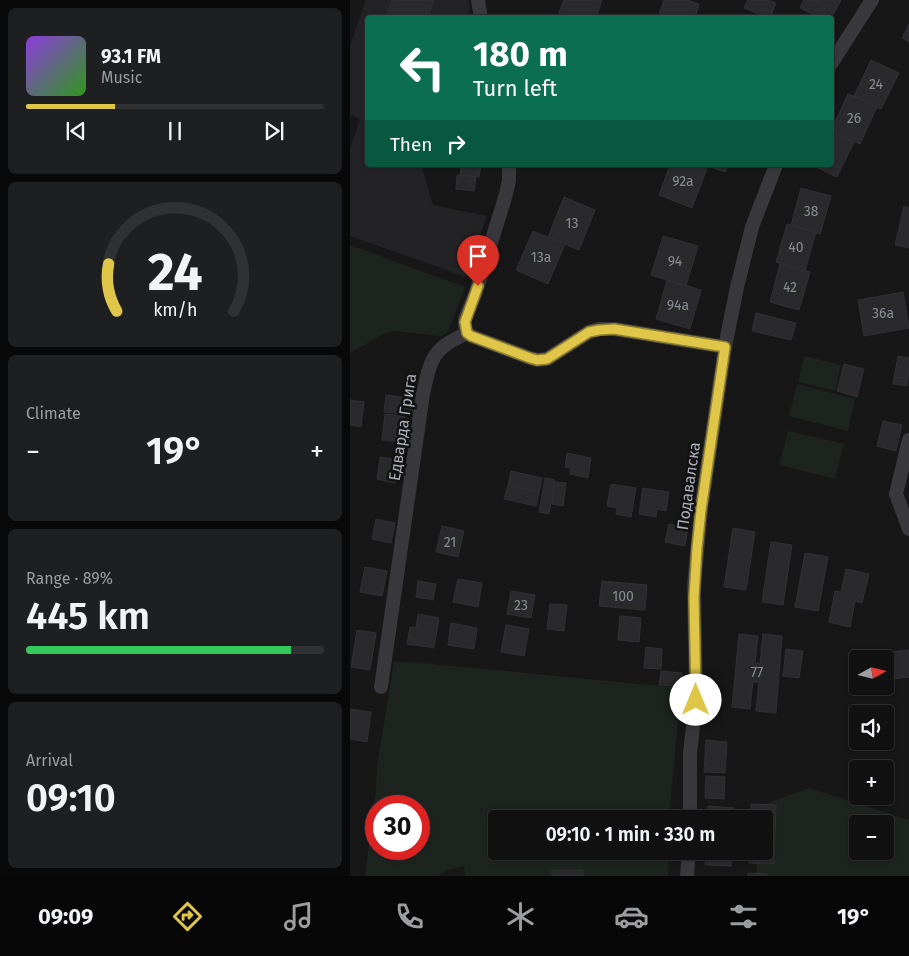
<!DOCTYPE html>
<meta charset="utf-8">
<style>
:root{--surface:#111112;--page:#1e1f20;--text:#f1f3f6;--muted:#9c9d9f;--line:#303132;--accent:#dfc548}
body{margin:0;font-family:"Fira Sans",sans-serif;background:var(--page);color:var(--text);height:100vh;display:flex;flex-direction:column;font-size:19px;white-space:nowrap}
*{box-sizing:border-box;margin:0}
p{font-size:16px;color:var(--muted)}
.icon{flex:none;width:28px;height:28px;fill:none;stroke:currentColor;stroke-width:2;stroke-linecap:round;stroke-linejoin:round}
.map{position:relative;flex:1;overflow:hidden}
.sheet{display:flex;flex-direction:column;gap:8px;padding:8px;background:#09090a;width:350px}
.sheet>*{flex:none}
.hud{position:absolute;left:15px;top:15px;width:469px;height:152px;border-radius:5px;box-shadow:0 1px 4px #0004,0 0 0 1px var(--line);background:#0b6e4f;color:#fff;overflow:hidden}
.needle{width:32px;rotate:82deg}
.buttons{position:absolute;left:499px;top:650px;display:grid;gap:10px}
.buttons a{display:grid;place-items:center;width:45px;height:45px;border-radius:5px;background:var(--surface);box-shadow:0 1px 4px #0004,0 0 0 1px var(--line);font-size:25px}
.speed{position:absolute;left:15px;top:795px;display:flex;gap:10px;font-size:25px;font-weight:700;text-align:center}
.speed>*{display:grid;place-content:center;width:65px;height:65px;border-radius:50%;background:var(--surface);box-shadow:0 1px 4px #0004,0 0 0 1px var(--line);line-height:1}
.speed .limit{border:8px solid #d22;background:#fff;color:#111}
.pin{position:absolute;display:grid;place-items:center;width:42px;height:42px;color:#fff;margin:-51px -21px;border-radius:50% 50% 50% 0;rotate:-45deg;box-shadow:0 0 5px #0007}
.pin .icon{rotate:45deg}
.me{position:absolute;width:55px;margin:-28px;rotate:0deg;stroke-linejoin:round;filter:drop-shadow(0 0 4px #0008)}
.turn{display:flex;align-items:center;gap:18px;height:105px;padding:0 25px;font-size:22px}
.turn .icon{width:65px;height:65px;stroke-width:2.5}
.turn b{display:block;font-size:35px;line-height:42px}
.then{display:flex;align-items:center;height:48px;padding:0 25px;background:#0003;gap:10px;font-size:19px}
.big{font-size:38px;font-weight:600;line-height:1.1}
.sheet .tile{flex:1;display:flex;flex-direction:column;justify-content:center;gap:8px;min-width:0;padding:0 18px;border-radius:8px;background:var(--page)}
.sheet .dial{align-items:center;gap:0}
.dial svg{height:130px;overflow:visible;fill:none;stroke:var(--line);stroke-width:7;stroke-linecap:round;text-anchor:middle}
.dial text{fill:var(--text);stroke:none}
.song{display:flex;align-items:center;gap:15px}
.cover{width:60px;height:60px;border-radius:8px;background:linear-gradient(135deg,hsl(270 70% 55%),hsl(110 70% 35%))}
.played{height:5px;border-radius:2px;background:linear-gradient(90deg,var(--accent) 30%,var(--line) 30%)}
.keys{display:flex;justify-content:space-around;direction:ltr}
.heat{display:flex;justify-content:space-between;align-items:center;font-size:28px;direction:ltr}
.charge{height:8px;border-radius:4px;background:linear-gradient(90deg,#34c759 89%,var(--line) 0)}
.trip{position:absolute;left:138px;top:810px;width:285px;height:50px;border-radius:5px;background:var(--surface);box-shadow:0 1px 4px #0004,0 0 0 1px var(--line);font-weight:600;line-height:50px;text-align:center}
.dock{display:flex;height:80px;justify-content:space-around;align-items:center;background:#070707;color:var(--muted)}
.dock .icon{width:35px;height:35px}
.dock .current{color:var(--accent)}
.dock b{font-size:22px;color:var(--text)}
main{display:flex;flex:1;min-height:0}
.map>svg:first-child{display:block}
.built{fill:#232325}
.green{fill:#1d231f;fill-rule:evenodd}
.building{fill:#2a2a2c;stroke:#313134}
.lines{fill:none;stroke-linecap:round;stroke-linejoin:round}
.street{stroke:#38383d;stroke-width:14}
.route-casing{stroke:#91802f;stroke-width:12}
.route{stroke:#dfc548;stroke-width:9}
.labels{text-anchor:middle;stroke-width:5;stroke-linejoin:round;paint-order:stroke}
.number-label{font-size:14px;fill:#898b94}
.street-label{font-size:16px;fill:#aaacb7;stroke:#121213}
</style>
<main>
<section class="sheet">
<div class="tile">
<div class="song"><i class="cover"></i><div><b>93.1 FM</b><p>Music</p></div></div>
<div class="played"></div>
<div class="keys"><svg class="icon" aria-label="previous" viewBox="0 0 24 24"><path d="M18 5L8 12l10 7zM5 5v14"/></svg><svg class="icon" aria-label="pause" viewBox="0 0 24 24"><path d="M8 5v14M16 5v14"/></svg><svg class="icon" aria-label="next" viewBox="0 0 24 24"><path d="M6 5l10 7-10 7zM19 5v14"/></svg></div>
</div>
<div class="tile dial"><svg viewBox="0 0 100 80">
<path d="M14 69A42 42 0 1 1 86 69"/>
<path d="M14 69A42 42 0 0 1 9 40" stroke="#dfc548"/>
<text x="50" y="56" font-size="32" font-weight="700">24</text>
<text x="50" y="72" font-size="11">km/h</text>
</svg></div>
<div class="tile"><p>Climate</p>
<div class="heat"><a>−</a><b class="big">19°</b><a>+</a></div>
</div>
<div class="tile"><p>Range · 89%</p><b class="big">445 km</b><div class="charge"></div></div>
<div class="tile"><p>Arrival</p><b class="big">09:10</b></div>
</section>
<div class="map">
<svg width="559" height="876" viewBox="0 0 559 876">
<rect width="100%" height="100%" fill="#171718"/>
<path class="built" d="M 16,0 L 118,0 L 120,10 L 117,17 L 18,18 L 18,165 L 74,165 L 73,171 L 83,205 L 137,216 L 116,277 L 0,236 L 0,149 L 10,119 L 2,115 L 0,119 L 0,46 Z"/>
<g class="green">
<path d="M 0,245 L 115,287 L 99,330 C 96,334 94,336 89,336 L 44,331 L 32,335 L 0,353 Z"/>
<path d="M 454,356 L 491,365 L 485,391 L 448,382 Z"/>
<path d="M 447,384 L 505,399 L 498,431 L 439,416 Z"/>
<path d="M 438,431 L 494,444 L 485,479 L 429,465 Z"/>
<path d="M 44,662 L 71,663 L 331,688 L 319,819 L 146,819 L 146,851 L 319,851 L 318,876 L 115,876 L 114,866 L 95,871 L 89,876 L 15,876 L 26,790 L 27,766 ZM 26,806 L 69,806 L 69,849 L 26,849 Z"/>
<path d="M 459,788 L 559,820 L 559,876 L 407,876 L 407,851 L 414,851 L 414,819 L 409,806 ZM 508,824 L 535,824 L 535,851 L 508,851 Z"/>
</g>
<g class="building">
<path d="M 42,0 L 84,0 L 79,13 L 89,17 L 89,18 L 36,18 Z"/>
<path d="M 214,0 L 252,0 L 246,18 L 207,18 Z"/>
<path d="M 314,0 L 338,0 L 349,4 L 345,18 L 308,18 Z"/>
<path d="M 398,0 L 419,0 L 426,3 L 420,18 L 418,18 L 394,8 Z"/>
<path d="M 454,0 L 463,0 L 485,11 L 481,19 L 481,18 L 470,18 L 450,8 Z"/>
<path d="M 463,0 L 491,0 L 485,11 Z"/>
<path d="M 559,24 L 559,42 L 552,38 Z"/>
<path d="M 521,60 L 549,73 L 531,109 L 504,96 Z"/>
<path d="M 498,94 L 527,107 L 510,144 L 481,131 Z"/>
<path d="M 481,131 L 504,142 L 487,177 L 462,165 L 481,165 Z"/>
<path d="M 111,165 L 131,165 L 129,177 L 110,175 Z"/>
<path d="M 320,165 L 355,165 L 358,166 L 342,208 L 309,195 Z"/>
<path d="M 355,165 L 378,165 L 375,172 Z"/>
<path d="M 107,175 L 126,177 L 124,191 L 106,189 Z"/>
<path d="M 451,188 L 481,196 L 470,234 L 441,225 Z"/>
<path d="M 214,197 L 245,210 L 229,250 L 198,237 Z"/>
<path d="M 554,206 L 559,208 L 559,248 L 545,245 Z"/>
<path d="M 437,224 L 466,232 L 455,271 L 426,262 Z"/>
<path d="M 183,231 L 215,244 L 198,284 L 166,270 Z"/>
<path d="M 313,236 L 348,246 L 336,286 L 301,275 Z"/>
<path d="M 430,264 L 460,272 L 449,310 L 420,302 Z"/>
<path d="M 317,280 L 351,290 L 340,329 L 306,319 Z"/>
<path d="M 553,292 L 559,328 L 514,336 L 508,300 Z"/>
<path d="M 406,313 L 446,323 L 441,340 L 402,331 Z"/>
<path d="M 548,356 L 559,358 L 559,369 L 546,367 Z"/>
<path d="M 494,364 L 514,369 L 507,397 L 487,391 Z"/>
<path d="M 546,367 L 559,369 L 558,379 L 544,377 Z"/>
<path d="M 544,377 L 558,379 L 557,386 L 543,384 Z"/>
<path d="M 36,395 L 64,399 L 62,415 L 34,412 Z"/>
<path d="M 0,400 L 14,402 L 11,427 L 0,425 Z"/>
<path d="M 35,414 L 55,416 L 52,442 L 32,440 Z"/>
<path d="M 533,421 L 552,425 L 546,451 L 527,446 Z"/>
<path d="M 217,453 L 241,458 L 238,478 L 220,474 L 221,468 L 215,467 Z"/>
<path d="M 30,457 L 49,460 L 45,483 L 27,479 Z"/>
<path d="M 161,471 L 192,478 L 189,492 L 158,485 Z"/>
<path d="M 195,478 L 205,480 L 199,514 L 189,512 Z"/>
<path d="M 205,482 L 216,483 L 213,506 L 202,504 Z"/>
<path d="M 261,484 L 286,488 L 281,517 L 266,514 L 267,508 L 257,506 Z"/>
<path d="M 158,485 L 189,492 L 186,506 L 154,499 Z"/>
<path d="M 293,488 L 319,492 L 316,511 L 307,509 L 306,517 L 289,514 Z"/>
<path d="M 26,519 L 45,523 L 41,543 L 22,539 Z"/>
<path d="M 319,524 L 338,527 L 335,546 L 315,542 Z"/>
<path d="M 92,526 L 114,531 L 108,557 L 86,552 Z"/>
<path d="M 383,528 L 405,532 L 396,590 L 374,587 Z"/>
<path d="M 421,542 L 442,545 L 433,605 L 412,602 Z"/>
<path d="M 455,553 L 478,557 L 468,611 L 445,607 Z"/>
<path d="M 15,567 L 37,571 L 32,596 L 10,592 Z"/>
<path d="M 496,569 L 519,574 L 512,603 L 505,601 L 500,627 L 479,622 L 485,591 L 491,592 Z"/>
<path d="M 108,579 L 132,583 L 128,607 L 103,602 Z"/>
<path d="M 68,581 L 86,584 L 83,600 L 66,597 Z"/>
<path d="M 252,581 L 297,585 L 295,610 L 249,606 Z"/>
<path d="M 161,591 L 185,595 L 181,618 L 157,614 Z"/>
<path d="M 200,604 L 217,605 L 214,631 L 197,629 Z"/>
<path d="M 68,614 L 89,618 L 84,648 L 57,644 L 60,627 L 66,628 Z"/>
<path d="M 270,616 L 291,618 L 289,642 L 268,640 Z"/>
<path d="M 101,623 L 127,628 L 124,649 L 98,645 Z"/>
<path d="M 156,625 L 179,629 L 174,656 L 151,652 Z"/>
<path d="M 7,630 L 26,633 L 20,670 L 1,667 Z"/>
<path d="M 389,634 L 408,636 L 405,663 L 410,663 L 413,634 L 432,636 L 426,713 L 406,711 L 409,682 L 403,682 L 400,709 L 382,707 Z"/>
<path d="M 296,647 L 312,649 L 311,669 L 294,668 Z"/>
<path d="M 436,649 L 453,651 L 449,678 L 433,676 Z"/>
<path d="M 559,650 L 559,677 L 542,679 L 539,652 Z"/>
<path d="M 311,671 L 332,673 L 331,687 L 309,685 Z"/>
<path d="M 0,709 L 21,712 L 17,742 L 0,739 Z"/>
<path d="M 356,740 L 377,742 L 375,773 L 354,772 Z"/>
<path d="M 356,776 L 375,777 L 374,799 L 355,798 Z"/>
<path d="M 401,804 L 426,805 L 424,864 L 399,863 L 399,851 L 414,851 L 414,819 L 401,819 Z"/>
<path d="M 358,806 L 384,808 L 383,819 L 358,819 Z"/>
<path d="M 356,851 L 382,851 L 381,866 L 355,865 Z"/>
<rect x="202" y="870" width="31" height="6"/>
<path d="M 398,873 L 418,874 L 418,876 L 398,876 Z"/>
</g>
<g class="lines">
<g class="street">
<path d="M 128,0 L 131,18"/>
<path d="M 481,64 L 522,0"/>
<path d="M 117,333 L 121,336 L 180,358 L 187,360 L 197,359 L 239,332 L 249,329 L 264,329 L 375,347"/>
<path d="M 117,333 L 115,326 L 115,319 L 126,292 L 156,194 L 159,180 L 159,165"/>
<path d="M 559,440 L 546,494 L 559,529"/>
<path d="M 31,687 L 73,394 C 77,377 79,358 93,347 C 100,341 109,337 117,333"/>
<path d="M 340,819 L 340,753 L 346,700 L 344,585 L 351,510 L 375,347 L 387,287 L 402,227 L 426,165"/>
<path d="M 337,876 L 339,851"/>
</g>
</g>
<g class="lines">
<g class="route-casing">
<path id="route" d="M 128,286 L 115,322 L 117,333 L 121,336 L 180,358 L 187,360 L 197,359 L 239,332 L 249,330 L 264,329 L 375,347 L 351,510 L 347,548 L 344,597 L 346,700"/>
</g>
<use href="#route" class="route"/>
</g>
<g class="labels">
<g class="number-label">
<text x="526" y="89">24</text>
<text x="504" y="123">26</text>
<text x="333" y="186">92a</text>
<text x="461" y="216">38</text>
<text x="222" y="228">13</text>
<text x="446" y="252">40</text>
<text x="191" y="262">13a</text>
<text x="325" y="266">94</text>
<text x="440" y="292">42</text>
<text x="328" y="310">94a</text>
<text x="533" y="318">36a</text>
<text x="100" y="547">21</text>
<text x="273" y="601">100</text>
<text x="171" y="610">23</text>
<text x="407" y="677">77</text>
</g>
<g class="street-label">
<text transform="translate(52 427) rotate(-81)" y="6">Едварда Грига</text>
<text transform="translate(338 486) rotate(-82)" y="6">Подавалска</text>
</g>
</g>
</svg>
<div class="buttons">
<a><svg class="needle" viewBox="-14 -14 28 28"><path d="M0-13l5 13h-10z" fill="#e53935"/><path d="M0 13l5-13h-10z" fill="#9c9d9f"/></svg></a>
<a><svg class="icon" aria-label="sound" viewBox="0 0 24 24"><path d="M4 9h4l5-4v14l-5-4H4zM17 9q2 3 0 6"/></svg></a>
<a>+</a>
<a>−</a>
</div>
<div class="speed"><div class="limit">30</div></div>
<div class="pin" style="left:128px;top:286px;background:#d93025"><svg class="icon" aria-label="arrive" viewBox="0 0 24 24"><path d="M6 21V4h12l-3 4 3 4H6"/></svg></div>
<svg class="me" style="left:346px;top:700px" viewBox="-20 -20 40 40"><circle r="19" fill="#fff"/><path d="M0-13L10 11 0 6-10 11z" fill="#dfc548"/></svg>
<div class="trip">09:10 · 1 min · 330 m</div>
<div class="hud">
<div class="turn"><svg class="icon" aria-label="left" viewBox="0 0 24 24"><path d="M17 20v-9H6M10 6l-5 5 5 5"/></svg><div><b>180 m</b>Turn left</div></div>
<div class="then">Then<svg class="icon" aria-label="right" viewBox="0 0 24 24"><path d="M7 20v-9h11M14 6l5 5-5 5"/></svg></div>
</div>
</div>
</main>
<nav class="dock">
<b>09:09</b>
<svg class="icon current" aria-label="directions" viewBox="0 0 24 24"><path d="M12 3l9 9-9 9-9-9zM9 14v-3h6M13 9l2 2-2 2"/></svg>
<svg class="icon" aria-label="music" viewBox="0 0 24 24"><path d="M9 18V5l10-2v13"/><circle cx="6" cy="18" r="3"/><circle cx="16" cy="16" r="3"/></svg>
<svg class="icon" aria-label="phone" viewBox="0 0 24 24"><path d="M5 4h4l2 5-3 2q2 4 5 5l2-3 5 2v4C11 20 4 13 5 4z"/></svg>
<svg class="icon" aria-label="climate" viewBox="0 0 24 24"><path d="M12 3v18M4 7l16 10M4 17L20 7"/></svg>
<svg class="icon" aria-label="car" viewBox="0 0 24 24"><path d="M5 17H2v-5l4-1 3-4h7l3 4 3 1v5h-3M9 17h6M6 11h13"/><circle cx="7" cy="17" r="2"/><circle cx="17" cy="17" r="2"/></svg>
<svg class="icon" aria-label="filters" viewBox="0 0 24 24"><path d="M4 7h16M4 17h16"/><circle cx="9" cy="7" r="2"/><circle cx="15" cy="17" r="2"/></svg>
<b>19°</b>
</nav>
